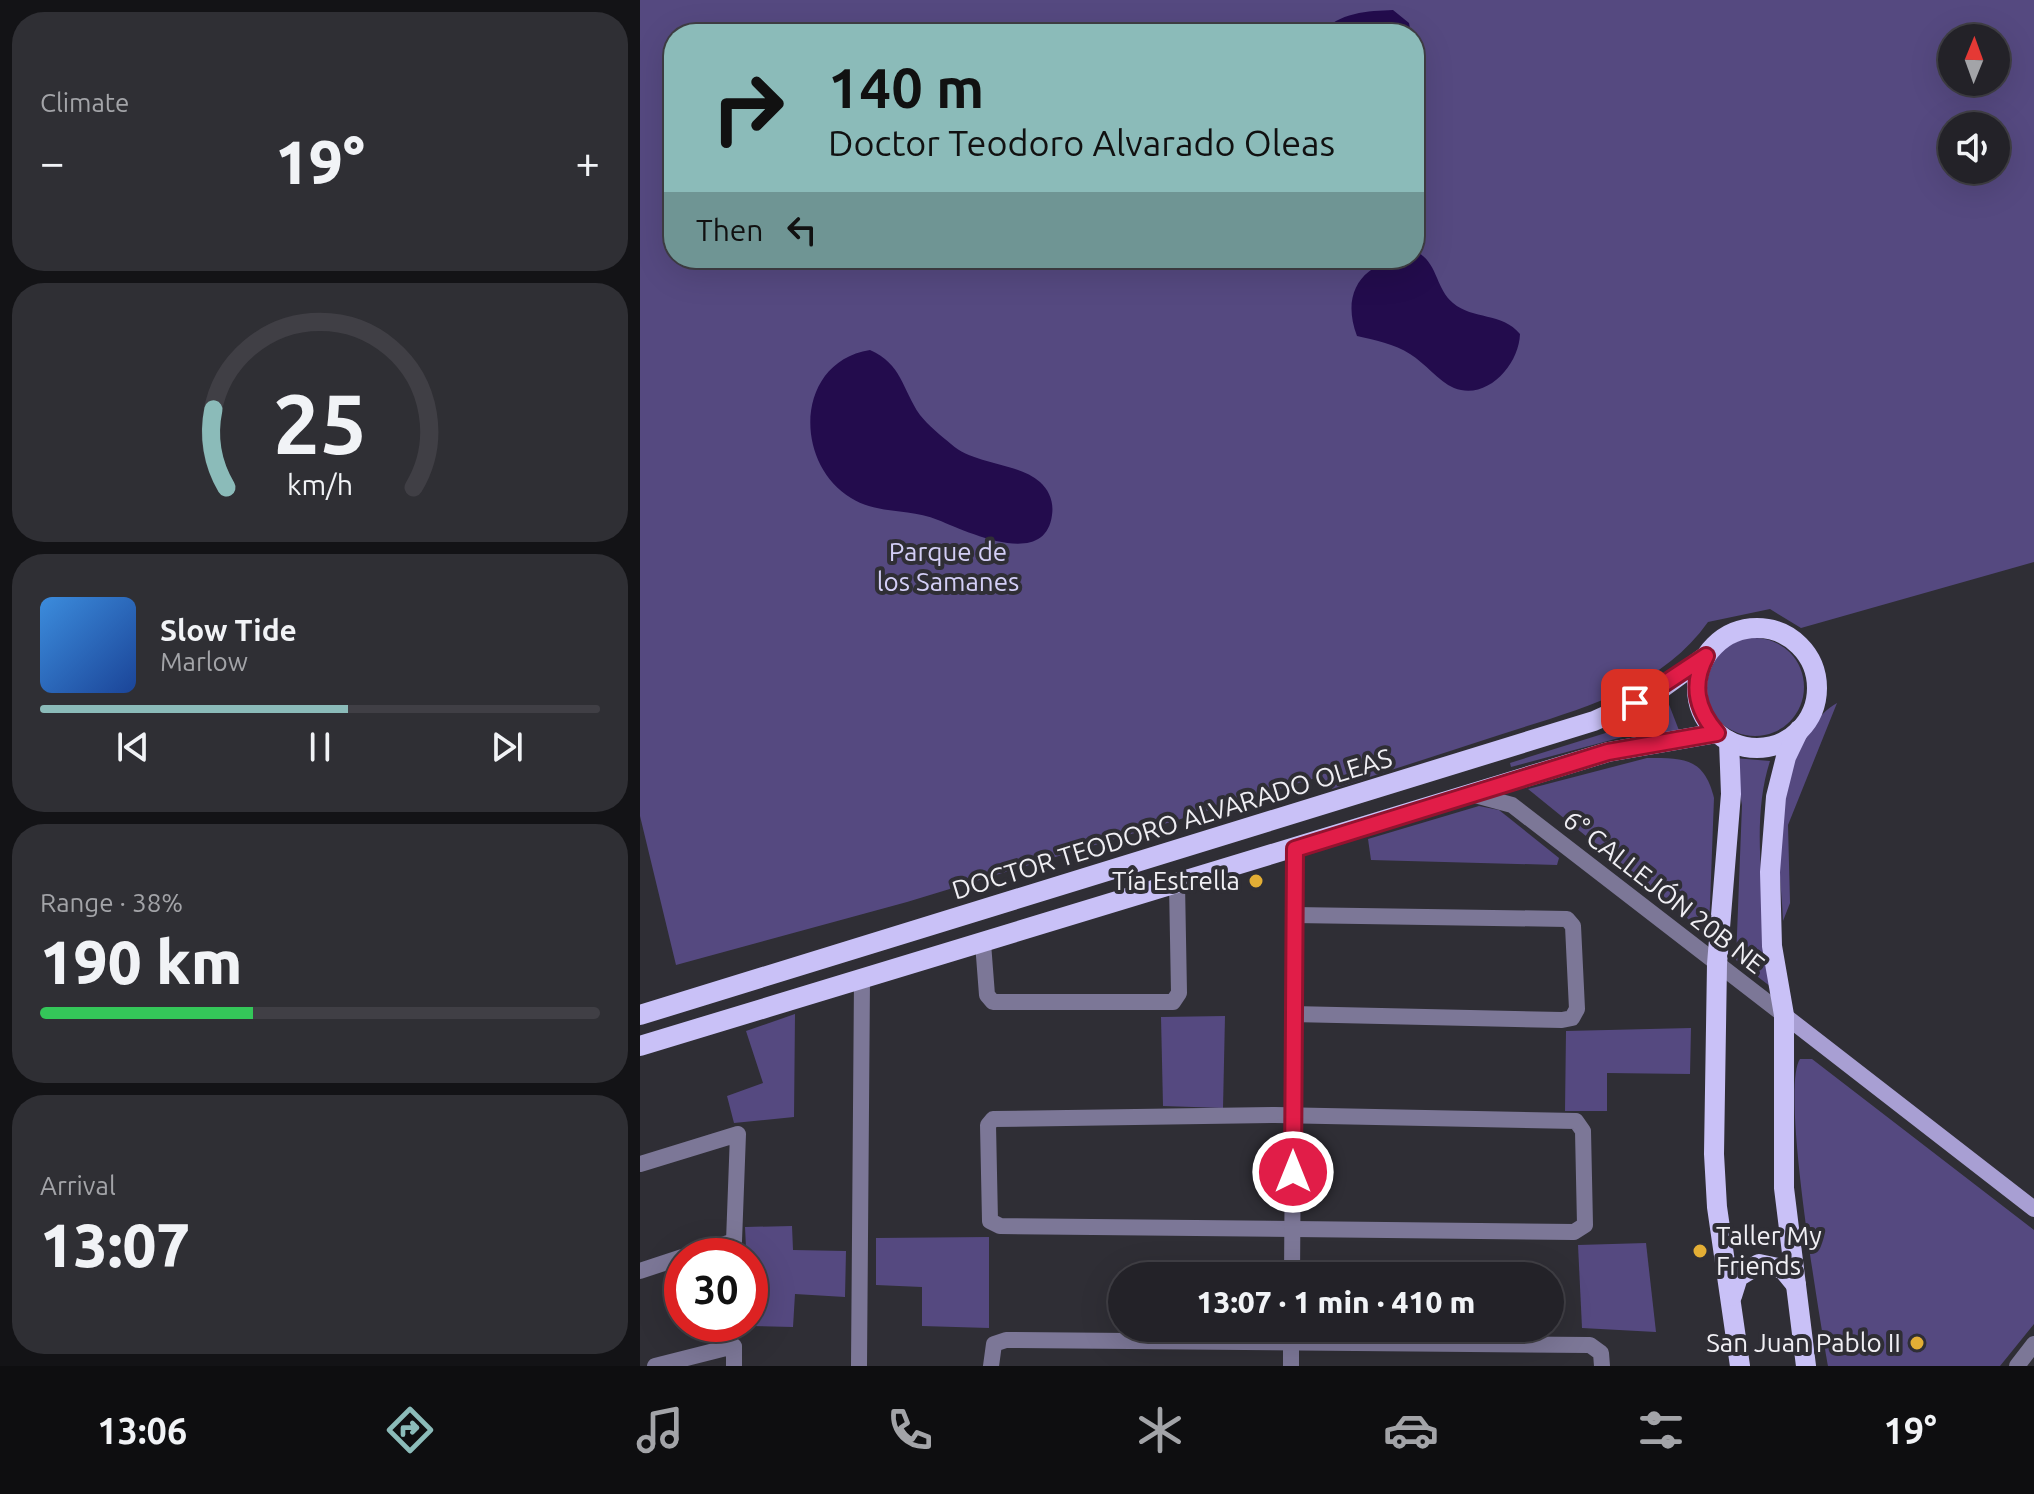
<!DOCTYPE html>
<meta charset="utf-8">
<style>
:root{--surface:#232228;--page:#2f2f34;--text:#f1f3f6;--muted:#a3a4a8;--line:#403f45;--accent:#8bbbb9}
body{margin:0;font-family:Ubuntu,sans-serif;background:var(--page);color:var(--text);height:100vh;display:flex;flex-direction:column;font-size:30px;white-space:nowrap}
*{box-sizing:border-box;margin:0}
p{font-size:26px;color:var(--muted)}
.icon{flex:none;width:44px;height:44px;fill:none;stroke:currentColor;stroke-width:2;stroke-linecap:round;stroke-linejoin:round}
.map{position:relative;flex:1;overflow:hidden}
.details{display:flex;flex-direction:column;gap:12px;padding:12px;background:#131316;width:640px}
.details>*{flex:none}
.banner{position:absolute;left:24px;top:24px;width:760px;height:244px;border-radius:32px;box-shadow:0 8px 32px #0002,0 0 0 2px var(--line);background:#8bbbb9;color:#111;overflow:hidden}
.needle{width:52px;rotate:1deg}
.tools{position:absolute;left:1298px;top:24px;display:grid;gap:16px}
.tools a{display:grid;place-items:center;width:72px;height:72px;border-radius:50%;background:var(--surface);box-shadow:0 8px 32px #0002,0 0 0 2px var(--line);font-size:40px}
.speed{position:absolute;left:24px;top:1238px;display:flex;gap:16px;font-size:40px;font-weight:700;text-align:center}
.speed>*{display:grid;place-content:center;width:104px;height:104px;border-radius:50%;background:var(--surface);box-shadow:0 8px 32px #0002,0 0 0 2px var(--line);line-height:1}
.speed .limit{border:12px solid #d22;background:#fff;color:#111}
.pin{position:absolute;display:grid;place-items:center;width:68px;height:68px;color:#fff;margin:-34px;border-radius:16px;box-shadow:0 4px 12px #0006}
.me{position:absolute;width:88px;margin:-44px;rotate:0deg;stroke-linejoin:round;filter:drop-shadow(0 0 6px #0008)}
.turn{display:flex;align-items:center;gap:28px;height:168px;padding:0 32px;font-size:36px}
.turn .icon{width:104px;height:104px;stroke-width:2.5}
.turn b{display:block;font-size:56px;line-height:68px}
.then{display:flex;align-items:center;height:76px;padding:0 32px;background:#0003;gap:16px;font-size:30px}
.big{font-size:60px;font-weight:800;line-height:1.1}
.details .widget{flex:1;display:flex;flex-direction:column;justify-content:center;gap:12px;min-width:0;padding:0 28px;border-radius:32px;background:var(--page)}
.details .dial{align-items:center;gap:0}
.dial svg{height:208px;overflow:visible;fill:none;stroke:var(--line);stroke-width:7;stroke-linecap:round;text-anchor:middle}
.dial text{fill:var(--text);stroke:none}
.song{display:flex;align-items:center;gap:24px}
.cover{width:96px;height:96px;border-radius:12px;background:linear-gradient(135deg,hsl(210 70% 55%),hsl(220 70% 35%))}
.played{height:8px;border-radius:4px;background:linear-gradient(90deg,var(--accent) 55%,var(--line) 55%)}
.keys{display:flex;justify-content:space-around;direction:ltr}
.heat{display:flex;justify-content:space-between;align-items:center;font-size:44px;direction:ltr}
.charge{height:12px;border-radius:6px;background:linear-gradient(90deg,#34c759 38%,var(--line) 0)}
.trip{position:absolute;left:468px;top:1262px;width:456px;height:80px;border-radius:40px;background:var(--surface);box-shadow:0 8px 32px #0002,0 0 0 2px var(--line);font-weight:800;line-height:80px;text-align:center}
.dock{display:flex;height:128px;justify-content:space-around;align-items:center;background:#0e0e10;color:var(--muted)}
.dock .icon{width:56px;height:56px}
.dock .active{color:var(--accent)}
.dock b{font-size:36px;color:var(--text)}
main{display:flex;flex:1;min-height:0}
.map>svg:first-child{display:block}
.green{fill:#554980;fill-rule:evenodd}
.water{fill:#230c4d}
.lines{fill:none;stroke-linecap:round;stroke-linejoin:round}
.street{stroke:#7c7797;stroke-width:16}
.secondary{stroke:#a89fd3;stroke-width:16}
.primary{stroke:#c9c1f7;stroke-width:20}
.route-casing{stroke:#92132f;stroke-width:20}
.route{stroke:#e11d48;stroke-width:14}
.poi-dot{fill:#e3ae35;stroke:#2f2e35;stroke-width:3}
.labels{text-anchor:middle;stroke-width:8;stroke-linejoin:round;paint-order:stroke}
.park-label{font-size:26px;fill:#d3cef6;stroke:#2f2e35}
.street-label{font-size:26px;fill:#f0eff4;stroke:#2f2e35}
.poi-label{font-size:26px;fill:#f0eff4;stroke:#2f2e35;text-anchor:end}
</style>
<main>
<section class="details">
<div class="widget"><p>Climate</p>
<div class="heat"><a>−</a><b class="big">19°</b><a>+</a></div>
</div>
<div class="widget dial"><svg viewBox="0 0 100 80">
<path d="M14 69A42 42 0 1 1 86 69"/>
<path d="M14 69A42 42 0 0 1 9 39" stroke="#8bbbb9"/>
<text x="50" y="56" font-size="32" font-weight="700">25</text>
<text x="50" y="72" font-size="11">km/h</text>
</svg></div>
<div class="widget">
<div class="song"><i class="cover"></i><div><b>Slow Tide</b><p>Marlow</p></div></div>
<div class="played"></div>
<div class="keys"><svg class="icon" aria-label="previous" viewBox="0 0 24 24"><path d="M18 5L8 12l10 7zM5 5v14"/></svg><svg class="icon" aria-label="pause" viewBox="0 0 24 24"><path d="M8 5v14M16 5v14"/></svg><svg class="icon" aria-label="next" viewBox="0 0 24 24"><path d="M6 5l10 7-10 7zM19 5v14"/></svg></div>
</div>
<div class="widget"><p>Range · 38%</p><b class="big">190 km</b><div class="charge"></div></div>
<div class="widget"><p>Arrival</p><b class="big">13:07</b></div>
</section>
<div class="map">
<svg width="1394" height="1366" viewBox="0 0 1394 1366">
<rect width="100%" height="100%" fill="#2f2e35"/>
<g class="green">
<path d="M 0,0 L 1394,0 L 1394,562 L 1161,628 L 1130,609 L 1068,622 C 1018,693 928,712 850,738 C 798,755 745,772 692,789 L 682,776 L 267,902 L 36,965 L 0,816 ZM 34,34 L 774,34 L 774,258 L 34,258 ZM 1312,38 L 1356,38 L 1356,82 L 1312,82 ZM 1312,126 L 1356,126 L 1356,170 L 1312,170 Z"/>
<circle cx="1115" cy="687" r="49"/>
<path d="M 1028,702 L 1040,733 L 990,735 L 871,767 L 870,763 L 988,726 Z"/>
<path d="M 1197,703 L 1148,825 L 1150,903 L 1143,921 C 1142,887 1133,828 1141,797 C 1148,766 1168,719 1197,703 Z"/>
<path d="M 1007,758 C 1045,758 1064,758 1074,798 L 1069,930 L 1063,931 L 888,789 Z"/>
<path d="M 1094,758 L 1130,761 C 1108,828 1127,920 1135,990 L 1096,960 L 1102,805 Z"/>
<path d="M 839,806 L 859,810 L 919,858 L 917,865 L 731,860 L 728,839 Z"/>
<path d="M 155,1014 L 154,1117 L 94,1123 L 87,1096 L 123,1083 L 106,1031 Z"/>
<path d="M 585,1016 L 583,1108 L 523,1106 L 521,1017 Z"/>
<path d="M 1051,1028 L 1050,1074 L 967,1073 L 967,1111 L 925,1111 L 926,1031 Z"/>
<path d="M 1160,1059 L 1172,1059 L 1394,1230 L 1394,1324 L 1360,1366 L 1188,1366 C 1180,1319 1140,1089 1160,1059 Z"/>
<path d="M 152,1226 L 153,1250 L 206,1251 L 205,1297 L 155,1294 L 153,1327 L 108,1326 L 110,1256 L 75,1256 L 106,1248 L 105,1227 Z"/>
<path d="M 349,1237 L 349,1328 L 282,1326 L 282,1287 L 236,1285 L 236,1238 Z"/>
<path d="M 1006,1243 L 1016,1332 L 942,1328 L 938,1245 Z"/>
</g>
<g class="water">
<path d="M 753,10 L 769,23 L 771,34 L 682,34 C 697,12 729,11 753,10 Z"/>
<path d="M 779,253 C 798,265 796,289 813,303 C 833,320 862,312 880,334 C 879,365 847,401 814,388 C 798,381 785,363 770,354 C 755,344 734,340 717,336 C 699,289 727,258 774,258 L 774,253 Z"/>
<path d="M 230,350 C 262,364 262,389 280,415 C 288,425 301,436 311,444 C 334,465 377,462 400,482 C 409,490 414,502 412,515 C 405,570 326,531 298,520 C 270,508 238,515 211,498 C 153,463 155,362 230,350 Z"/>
</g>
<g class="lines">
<g class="street">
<path d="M 835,795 L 872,805 L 1144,1015"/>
<path d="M 343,943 L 347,995 L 353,1002 L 533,1002 L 539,993 L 537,884"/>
<path d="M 652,1014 L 922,1020 L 932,1018 L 937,1009 L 933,926 L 927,919 L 654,915"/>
<path d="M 635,1115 L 936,1121 L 943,1131 L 945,1225 L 934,1232 L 360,1226 L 350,1221 L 348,1125 L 353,1119 Z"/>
<path d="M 0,1164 L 98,1134 L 94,1241 L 47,1256"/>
<path d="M 0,1271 L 42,1257"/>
<path d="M 652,1276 L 655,849"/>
<path d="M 651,1328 L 651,1366"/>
<path d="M 15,1366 L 94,1346 L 94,1366"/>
<path d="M 219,1366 L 222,979"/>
<path d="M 351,1366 L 354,1344 L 366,1340 L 950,1345 L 961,1353 L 962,1366"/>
<path d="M 1377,1366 L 1394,1344"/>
</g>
<path class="secondary" d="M 1144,1015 L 1394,1209"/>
<g class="primary">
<circle cx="1117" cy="688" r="60"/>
<path d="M 1159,730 L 1146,757 L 1136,797 L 1130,872 L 1132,946 L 1144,1015 L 1144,1188 L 1166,1366"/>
<path d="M 1089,741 L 1091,794 L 1077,964 L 1074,1154 L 1077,1207 L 1100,1366"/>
<path d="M 0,1015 L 954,721 L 1014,694 L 1066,656"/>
<path d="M 0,1046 L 968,752 L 1077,733"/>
<path d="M 1092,1296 L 1098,1277 L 1119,1264 L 1143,1269 L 1156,1285"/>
</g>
</g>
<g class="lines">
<g class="route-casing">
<path id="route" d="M 653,1172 L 655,849 L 968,752 L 1077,733 C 1056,709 1051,684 1066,656 L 995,703"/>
</g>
<use href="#route" class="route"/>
</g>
<g class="poi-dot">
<circle cx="616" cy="881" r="8"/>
<circle cx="1060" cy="1251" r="8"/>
<circle cx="1277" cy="1343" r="8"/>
</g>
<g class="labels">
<g class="park-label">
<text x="308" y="561">Parque de<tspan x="308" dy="30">los Samanes</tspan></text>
</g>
<g class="street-label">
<text transform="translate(532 824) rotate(-17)" y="9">DOCTOR TEODORO ALVARADO OLEAS</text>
<text transform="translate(1024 892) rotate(38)" y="9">6° CALLEJÓN 20B NE</text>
</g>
<g class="poi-label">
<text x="600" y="890">Tía Estrella</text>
<text x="1076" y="1245" text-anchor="start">Taller My<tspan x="1076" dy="30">Friends</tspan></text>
<text x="1261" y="1352">San Juan Pablo II</text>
</g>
</g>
</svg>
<div class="tools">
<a><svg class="needle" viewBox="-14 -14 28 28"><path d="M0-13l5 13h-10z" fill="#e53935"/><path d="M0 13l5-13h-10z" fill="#a3a4a8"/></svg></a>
<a><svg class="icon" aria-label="sound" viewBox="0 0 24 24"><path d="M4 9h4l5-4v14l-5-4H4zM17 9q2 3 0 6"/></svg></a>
</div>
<div class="speed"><div class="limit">30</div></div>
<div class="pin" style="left:995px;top:703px;background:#d93025"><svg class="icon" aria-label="arrive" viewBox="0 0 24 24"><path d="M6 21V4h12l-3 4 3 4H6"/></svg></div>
<svg class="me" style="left:653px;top:1172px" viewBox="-20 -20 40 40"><circle r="17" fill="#e11d48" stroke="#fff" stroke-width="3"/><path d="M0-11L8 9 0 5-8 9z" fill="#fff"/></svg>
<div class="trip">13:07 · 1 min · 410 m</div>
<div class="banner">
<div class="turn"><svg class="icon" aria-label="right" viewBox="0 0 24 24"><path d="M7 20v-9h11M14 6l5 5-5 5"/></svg><div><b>140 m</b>Doctor Teodoro Alvarado Oleas</div></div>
<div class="then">Then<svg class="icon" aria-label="left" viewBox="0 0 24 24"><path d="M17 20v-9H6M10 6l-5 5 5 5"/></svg></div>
</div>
</div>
</main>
<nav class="dock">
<b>13:06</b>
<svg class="icon active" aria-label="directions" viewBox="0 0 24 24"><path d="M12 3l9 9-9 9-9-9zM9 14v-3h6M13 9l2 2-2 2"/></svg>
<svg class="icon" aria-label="music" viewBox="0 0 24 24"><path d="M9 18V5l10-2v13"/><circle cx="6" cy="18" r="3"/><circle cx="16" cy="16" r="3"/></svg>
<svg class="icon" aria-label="phone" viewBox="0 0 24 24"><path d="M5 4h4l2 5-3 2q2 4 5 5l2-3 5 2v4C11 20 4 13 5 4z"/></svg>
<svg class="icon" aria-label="climate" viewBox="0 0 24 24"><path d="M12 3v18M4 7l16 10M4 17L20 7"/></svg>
<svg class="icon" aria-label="car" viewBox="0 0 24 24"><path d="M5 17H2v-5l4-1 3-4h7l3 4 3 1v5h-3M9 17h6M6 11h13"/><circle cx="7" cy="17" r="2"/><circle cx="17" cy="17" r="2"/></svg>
<svg class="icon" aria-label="filters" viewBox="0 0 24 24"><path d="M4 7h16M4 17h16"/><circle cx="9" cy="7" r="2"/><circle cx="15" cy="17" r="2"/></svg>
<b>19°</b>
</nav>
